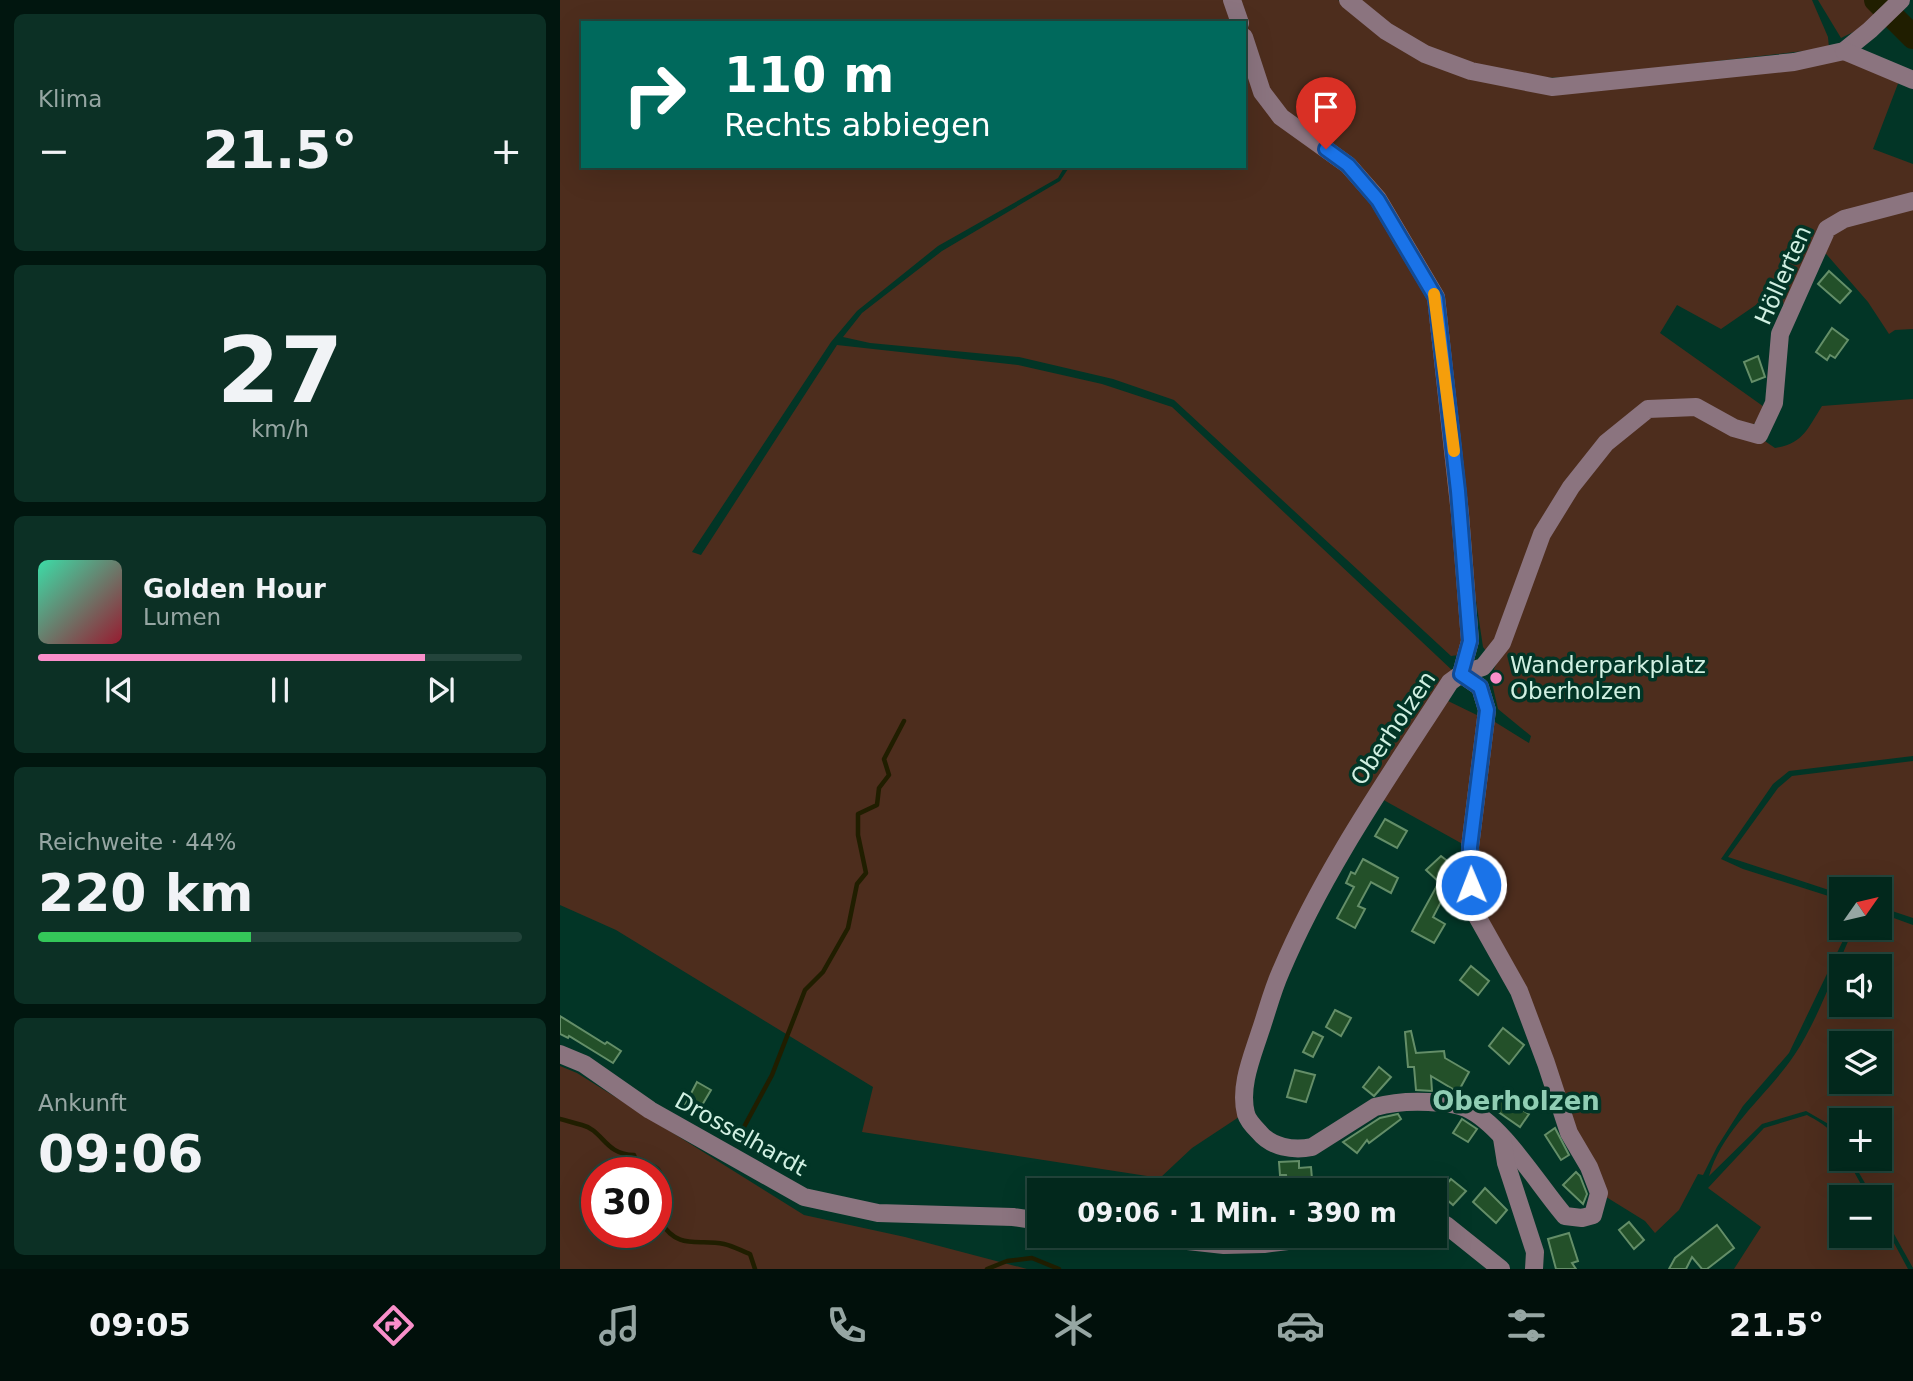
<!DOCTYPE html>
<html lang="de">
<meta charset="utf-8">
<style>
:root{--surface:#02281c;--page:#0c3025;--text:#f1f3f6;--muted:#96a6a3;--line:#23443b;--accent:#f98fca}
body{margin:0;font-family:"DejaVu Sans",sans-serif;background:var(--page);color:var(--text);height:100vh;display:flex;flex-direction:column;font-size:26px;white-space:nowrap}
*{box-sizing:border-box;margin:0}
p{font-size:23px;color:var(--muted)}
.icon{flex:none;width:38px;height:38px;fill:none;stroke:currentColor;stroke-width:2;stroke-linecap:round;stroke-linejoin:round}
.map{position:relative;flex:1;overflow:hidden}
.sheet{display:flex;flex-direction:column;gap:14px;padding:14px;background:#01160f;width:560px}
.sheet>*{flex:none}
.banner{position:absolute;left:21px;top:21px;width:665px;height:147px;border-radius:0px;box-shadow:0 7px 28px #0002,0 0 0 2px var(--line);background:#00695c;color:#fff;overflow:hidden}
.needle{width:46px;rotate:56deg}
.tools{position:absolute;left:1269px;top:877px;display:grid;gap:14px}
.tools a{display:grid;place-items:center;width:63px;height:63px;border-radius:0px;background:var(--surface);box-shadow:0 7px 28px #0002,0 0 0 2px var(--line);font-size:35px}
.speed{position:absolute;left:21px;top:1157px;display:flex;gap:14px;font-size:35px;font-weight:700;text-align:center}
.speed>*{display:grid;place-content:center;width:91px;height:91px;border-radius:50%;background:var(--surface);box-shadow:0 7px 28px #0002,0 0 0 2px var(--line);line-height:1}
.speed .limit{border:10px solid #d22;background:#fff;color:#111}
.pin{position:absolute;display:grid;place-items:center;width:60px;height:60px;color:#fff;margin:-72px -30px;border-radius:50% 50% 50% 0;rotate:-45deg;box-shadow:0 0 7px #0007}
.pin .icon{rotate:45deg}
.me{position:absolute;width:77px;margin:-38px;rotate:359deg;stroke-linejoin:round;filter:drop-shadow(0 0 5px #0008)}
.turn{display:flex;align-items:center;gap:24px;height:147px;padding:0 28px;font-size:32px}
.turn .icon{width:91px;height:91px;stroke-width:2.5}
.turn b{display:block;font-size:49px;line-height:60px}
.big{font-size:52px;font-weight:700;line-height:1.1}
.sheet .tile{flex:1;display:flex;flex-direction:column;justify-content:center;gap:10px;min-width:0;padding:0 24px;border-radius:10px;background:var(--page)}
.sheet .dial{align-items:center;gap:0}
.dial b{font-size:91px;line-height:1}
.song{display:flex;align-items:center;gap:21px}
.cover{width:84px;height:84px;border-radius:10px;background:linear-gradient(135deg,hsl(160 70% 55%),hsl(350 70% 35%))}
.played{height:7px;border-radius:4px;background:linear-gradient(90deg,var(--accent) 80%,var(--line) 80%)}
.keys{display:flex;justify-content:space-around;direction:ltr}
.heat{display:flex;justify-content:space-between;align-items:center;font-size:38px;direction:ltr}
.charge{height:10px;border-radius:5px;background:linear-gradient(90deg,#34c759 44%,var(--line) 0)}
.trip{position:absolute;left:467px;top:1178px;width:420px;height:70px;border-radius:0px;background:var(--surface);box-shadow:0 7px 28px #0002,0 0 0 2px var(--line);font-weight:700;line-height:70px;text-align:center}
.menu{display:flex;height:112px;justify-content:space-around;align-items:center;background:#01100b;color:var(--muted)}
.menu .icon{width:49px;height:49px}
.menu .on{color:var(--accent)}
.menu b{font-size:32px;color:var(--text)}
main{display:flex;flex:1;min-height:0}
.map>svg:first-child{display:block}
.green{fill:#4d2d1d;fill-rule:evenodd}
.lines{fill:none;stroke-linecap:round;stroke-linejoin:round}
.stream{stroke:#201e00;stroke-width:4.5}
.river{stroke:#201e00;stroke-width:24}
.building{fill:#235029;stroke:#648e68;stroke-width:2}
.minor{stroke:#8b747f;stroke-width:18}
.route-casing{stroke:#114b97;stroke-width:18}
.route{stroke:#1a73e8;stroke-width:12}
.slow{stroke:#f59e0b;stroke-width:12}
.poi-dot{fill:#f98fca;stroke:#023526;stroke-width:2.5}
.labels{text-anchor:middle;stroke-width:7;stroke-linejoin:round;paint-order:stroke}
.street-label{font-size:23px;fill:#d1f0e2;stroke:#023526}
.poi-label{font-size:23px;fill:#d1f0e2;stroke:#023526;text-anchor:start}
.quarter-label{font-size:26px;font-weight:bold;fill:#90ceb4;stroke:#023526}
</style>
<main>
<section class="sheet">
<div class="tile"><p>Klima</p>
<div class="heat"><a>−</a><b class="big">21.5°</b><a>+</a></div>
</div>
<div class="tile dial"><b>27</b><p>km/h</p></div>
<div class="tile">
<div class="song"><i class="cover"></i><div><b>Golden Hour</b><p>Lumen</p></div></div>
<div class="played"></div>
<div class="keys"><svg class="icon" aria-label="previous" viewBox="0 0 24 24"><path d="M18 5L8 12l10 7zM5 5v14"/></svg><svg class="icon" aria-label="pause" viewBox="0 0 24 24"><path d="M8 5v14M16 5v14"/></svg><svg class="icon" aria-label="next" viewBox="0 0 24 24"><path d="M6 5l10 7-10 7zM19 5v14"/></svg></div>
</div>
<div class="tile"><p>Reichweite · 44%</p><b class="big">220 km</b><div class="charge"></div></div>
<div class="tile"><p>Ankunft</p><b class="big">09:06</b></div>
</section>
<div class="map">
<svg width="1353" height="1269" viewBox="0 0 1353 1269">
<rect width="100%" height="100%" fill="#023526"/>
<g class="green">
<path d="M 0,0 L 669,0 L 676,23 L 23,23 L 23,166 L 505,166 L 498,178 L 378,246 L 297,311 L 271,342 L 132,552 L 141,555 L 277,345 L 458,365 L 542,384 L 612,407 L 894,672 L 748,899 L 682,1115 L 632,1148 L 600,1178 L 302,1132 L 313,1087 L 56,930 L 0,905 Z"/>
<path d="M 678,0 L 778,0 L 804,21 L 960,88 L 1282,59 L 1339,81 L 1313,149 L 1353,164 L 1353,198 L 1276,218 L 1228,305 L 1206,298 L 1161,329 L 1117,305 L 1100,333 L 1207,409 L 1198,422 L 1191,425 L 1086,406 L 1020,467 L 936,645 L 926,651 L 923,647 L 913,580 L 886,329 L 823,195 L 724,112 L 706,89 Z"/>
<path d="M 797,0 L 1252,0 L 1268,37 L 1269,48 L 1019,77 L 977,78 L 918,68 L 845,37 Z"/>
<path d="M 1258,0 L 1326,0 L 1329,3 L 1310,24 L 1281,38 Z"/>
<path d="M 684,50 L 698,93 L 787,168 L 814,204 L 873,302 L 907,639 L 899,655 L 891,656 L 614,400 L 553,379 L 459,357 L 310,343 L 283,337 L 302,313 L 382,251 L 500,181 L 510,166 L 684,166 Z"/>
<path d="M 1353,204 L 1353,329 L 1335,330 L 1329,334 L 1308,302 L 1261,248 L 1269,230 Z"/>
<path d="M 1353,399 L 1353,756 L 1229,771 L 1213,784 L 1161,859 L 1183,869 L 1281,900 L 1281,928 L 1289,928 L 1229,1053 L 1183,1106 L 1157,1147 L 1143,1175 L 1138,1174 L 1119,1210 L 1095,1233 L 1085,1221 L 1043,1195 L 1014,1133 L 918,901 L 914,873 L 931,727 L 935,722 L 969,743 L 971,736 L 938,709 L 932,683 L 934,669 L 946,644 L 971,570 L 1013,488 L 1089,411 L 1135,408 L 1199,437 L 1215,448 C 1243,444 1248,428 1262,406 Z"/>
<path d="M 886,700 L 921,717 L 908,847 L 820,798 Z"/>
<path d="M 1353,761 L 1353,918 L 1320,907 L 1320,889 L 1281,889 L 1281,894 L 1168,857 L 1218,788 L 1232,776 Z"/>
<path d="M 1320,913 L 1353,925 L 1353,1268 L 1320,1209 L 1320,1197 L 1313,1197 L 1291,1159 L 1320,1158 L 1320,1120 L 1281,1120 L 1281,1141 L 1272,1126 L 1246,1111 L 1202,1124 L 1149,1176 C 1163,1127 1208,1095 1235,1054 C 1259,1018 1276,967 1294,928 L 1320,928 ZM 1281,966 L 1320,966 L 1320,1004 L 1281,1004 ZM 1281,1043 L 1320,1043 L 1320,1082 L 1281,1082 Z"/>
<path d="M 0,1066 L 17,1073 L 244,1215 L 345,1237 L 467,1269 L 0,1269 ZM 37,1172 L 96,1172 L 96,1232 L 37,1232 Z"/>
<path d="M 1247,1115 C 1266,1125 1281,1135 1281,1158 L 1287,1159 L 1308,1197 L 1281,1197 L 1281,1236 L 1320,1236 L 1320,1217 L 1348,1269 L 1174,1269 L 1201,1227 L 1148,1188 L 1204,1128 Z"/>
</g>
<g class="lines">
<g class="stream">
<path d="M 0,1119 C 8,1121 14,1123 22,1125 C 43,1130 45,1155 74,1155 L 77,1163 C 123,1164 87,1200 100,1221 C 119,1252 139,1238 164,1244 C 173,1246 182,1251 190,1254 L 195,1269"/>
<path d="M 177,1140 L 212,1075 L 245,990 L 263,972 L 288,928 L 297,884 L 306,873 L 298,835 L 298,814 L 317,805 L 319,788 L 329,775 L 324,759 L 344,721"/>
<path d="M 427,1269 L 447,1261 L 472,1258 L 499,1269"/>
</g>
<path class="river" d="M 1316,0 L 1353,37"/>
</g>
<g class="building">
<path d="M 1269,271 L 1291,291 L 1280,303 L 1258,284 Z"/>
<path d="M 1272,328 L 1288,340 L 1275,358 L 1270,355 L 1267,360 L 1256,352 Z"/>
<path d="M 1198,356 L 1205,377 L 1192,382 L 1184,362 Z"/>
<path d="M 825,819 L 847,831 L 837,848 L 815,836 Z"/>
<path d="M 881,856 L 890,863 L 896,856 L 899,859 L 900,865 L 888,880 L 892,883 L 890,885 L 902,894 L 902,900 L 897,906 L 884,896 L 873,917 L 885,924 L 874,943 L 852,931 L 879,882 L 866,870 Z"/>
<path d="M 803,859 L 838,878 L 831,893 L 811,882 L 798,906 L 805,909 L 795,928 L 777,918 L 794,887 L 786,883 L 791,872 L 795,874 Z"/>
<path d="M 911,966 L 929,981 L 918,995 L 900,980 Z"/>
<path d="M 775,1010 L 791,1018 L 781,1036 L 766,1027 Z"/>
<path d="M 0,1016 L 45,1044 L 47,1042 L 61,1051 L 53,1063 L 9,1036 L 8,1038 L 0,1034 Z"/>
<path d="M 943,1028 L 964,1045 L 949,1064 L 929,1046 Z"/>
<path d="M 851,1031 L 856,1053 L 884,1051 L 885,1058 L 909,1072 L 898,1092 L 871,1076 L 872,1091 L 856,1090 L 854,1067 L 848,1067 L 845,1032 Z"/>
<path d="M 753,1032 L 763,1037 L 753,1057 L 743,1052 Z"/>
<path d="M 819,1067 L 831,1077 L 814,1096 L 803,1087 Z"/>
<path d="M 735,1070 L 755,1075 L 746,1102 L 727,1097 Z"/>
<path d="M 137,1082 L 151,1090 L 138,1112 L 125,1105 Z"/>
<path d="M 944,1094 L 967,1106 L 964,1111 L 969,1114 L 960,1127 L 934,1109 Z"/>
<path d="M 838,1114 L 841,1119 L 809,1143 L 807,1140 L 797,1153 L 783,1142 L 820,1118 Z"/>
<path d="M 902,1119 L 917,1129 L 908,1142 L 893,1133 Z"/>
<path d="M 995,1128 L 1009,1155 L 1001,1160 L 985,1135 Z"/>
<path d="M 739,1161 L 739,1168 L 751,1167 L 752,1179 L 727,1181 L 726,1175 L 720,1175 L 719,1162 Z"/>
<path d="M 1016,1172 L 1020,1176 L 1027,1194 L 1023,1204 L 1003,1185 Z"/>
<path d="M 891,1179 L 906,1191 L 893,1205 L 879,1193 Z"/>
<path d="M 925,1188 L 947,1210 L 936,1223 L 913,1202 Z"/>
<path d="M 1069,1222 L 1084,1240 L 1074,1249 L 1059,1230 Z"/>
<path d="M 1157,1225 L 1174,1248 L 1147,1269 L 1142,1269 L 1132,1257 L 1126,1269 L 1109,1269 L 1115,1258 Z"/>
<path d="M 1009,1233 L 1018,1261 L 1012,1263 L 1016,1269 L 996,1269 L 988,1239 Z"/>
</g>
<g class="lines">
<g class="minor">
<path d="M 672,0 L 680,23"/>
<path d="M 788,0 L 826,31 L 865,54 L 911,71 L 992,87 L 1234,62 L 1284,51 L 1310,30 L 1341,0"/>
<path d="M 684,37 L 702,92 L 721,117 L 788,165 L 818,199 L 876,297 L 900,514 L 910,641 L 901,674"/>
<path d="M 1284,51 L 1353,80"/>
<path d="M 901,674 L 920,687 L 927,710 L 910,847 L 914,911 L 959,991 L 986,1063 L 1009,1133 L 1029,1167 L 1039,1193 L 1033,1215 L 1022,1218 L 1005,1216 C 979,1186 942,1124 906,1108 C 895,1103 881,1103 869,1102 C 850,1101 833,1102 815,1107 L 752,1147 C 733,1151 711,1147 699,1132 C 694,1127 688,1121 686,1114 C 679,1087 692,1057 700,1032 C 707,1012 712,991 721,971 C 764,869 830,775 890,682 L 901,674 L 923,667 L 942,643 L 982,534 L 1011,487 L 1046,443 L 1088,409 L 1136,407 L 1174,428 L 1199,435 L 1214,403 L 1220,334 L 1267,229 L 1284,219 L 1353,201"/>
<path d="M 0,1054 L 24,1064 L 90,1110 L 244,1197 L 318,1213 L 453,1217 L 480,1221"/>
<path d="M 942,1138 L 946,1163 L 975,1252 L 974,1269"/>
<path d="M 875,1225 L 886,1225 L 941,1269"/>
<path d="M 582,1236 L 664,1245 L 704,1244 L 770,1236"/>
</g>
</g>
<g class="lines">
<g class="route-casing">
<path id="route" d="M 766,149 L 788,165 L 818,200 L 876,298 L 898,491 L 910,641 L 901,674 L 920,687 L 927,710 L 910,847 L 911,885"/>
</g>
<use href="#route" class="route"/>
<path class="slow" d="M 874,294 L 894,451"/>
</g>
<circle class="poi-dot" cx="936" cy="678" r="7"/>
<g class="labels">
<g class="street-label">
<text transform="translate(1223 275) rotate(-66)" y="8">Höllerten</text>
<text transform="translate(833 728) rotate(-56)" y="8">Oberholzen</text>
<text transform="translate(181 1134) rotate(29)" y="8">Drosselhardt</text>
</g>
<g class="poi-label">
<text x="950" y="673">Wanderparkplatz<tspan x="950" dy="26">Oberholzen</tspan></text>
</g>
<g class="quarter-label">
<text x="956" y="1110">Oberholzen</text>
</g>
</g>
</svg>
<div class="tools">
<a><svg class="needle" viewBox="-14 -14 28 28"><path d="M0-13l5 13h-10z" fill="#e53935"/><path d="M0 13l5-13h-10z" fill="#96a6a3"/></svg></a>
<a><svg class="icon" aria-label="sound" viewBox="0 0 24 24"><path d="M4 9h4l5-4v14l-5-4H4zM17 9q2 3 0 6"/></svg></a>
<a><svg class="icon" aria-label="layers" viewBox="0 0 24 24"><path d="M12 4l9 5-9 5-9-5zM3 14l9 5 9-5"/></svg></a>
<a>+</a>
<a>−</a>
</div>
<div class="speed"><div class="limit">30</div></div>
<div class="pin" style="left:766px;top:149px;background:#d93025"><svg class="icon" aria-label="arrive" viewBox="0 0 24 24"><path d="M6 21V4h12l-3 4 3 4H6"/></svg></div>
<svg class="me" style="left:911px;top:885px" viewBox="-20 -20 40 40"><circle r="17" fill="#1a73e8" stroke="#fff" stroke-width="3"/><path d="M0-11L8 9 0 5-8 9z" fill="#fff"/></svg>
<div class="trip">09:06 · 1 Min. · 390 m</div>
<div class="banner">
<div class="turn"><svg class="icon" aria-label="right" viewBox="0 0 24 24"><path d="M7 20v-9h11M14 6l5 5-5 5"/></svg><div><b>110 m</b>Rechts abbiegen</div></div>
</div>
</div>
</main>
<nav class="menu">
<b>09:05</b>
<svg class="icon on" aria-label="directions" viewBox="0 0 24 24"><path d="M12 3l9 9-9 9-9-9zM9 14v-3h6M13 9l2 2-2 2"/></svg>
<svg class="icon" aria-label="music" viewBox="0 0 24 24"><path d="M9 18V5l10-2v13"/><circle cx="6" cy="18" r="3"/><circle cx="16" cy="16" r="3"/></svg>
<svg class="icon" aria-label="phone" viewBox="0 0 24 24"><path d="M5 4h4l2 5-3 2q2 4 5 5l2-3 5 2v4C11 20 4 13 5 4z"/></svg>
<svg class="icon" aria-label="climate" viewBox="0 0 24 24"><path d="M12 3v18M4 7l16 10M4 17L20 7"/></svg>
<svg class="icon" aria-label="car" viewBox="0 0 24 24"><path d="M5 17H2v-5l4-1 3-4h7l3 4 3 1v5h-3M9 17h6M6 11h13"/><circle cx="7" cy="17" r="2"/><circle cx="17" cy="17" r="2"/></svg>
<svg class="icon" aria-label="filters" viewBox="0 0 24 24"><path d="M4 7h16M4 17h16"/><circle cx="9" cy="7" r="2"/><circle cx="15" cy="17" r="2"/></svg>
<b>21.5°</b>
</nav>
